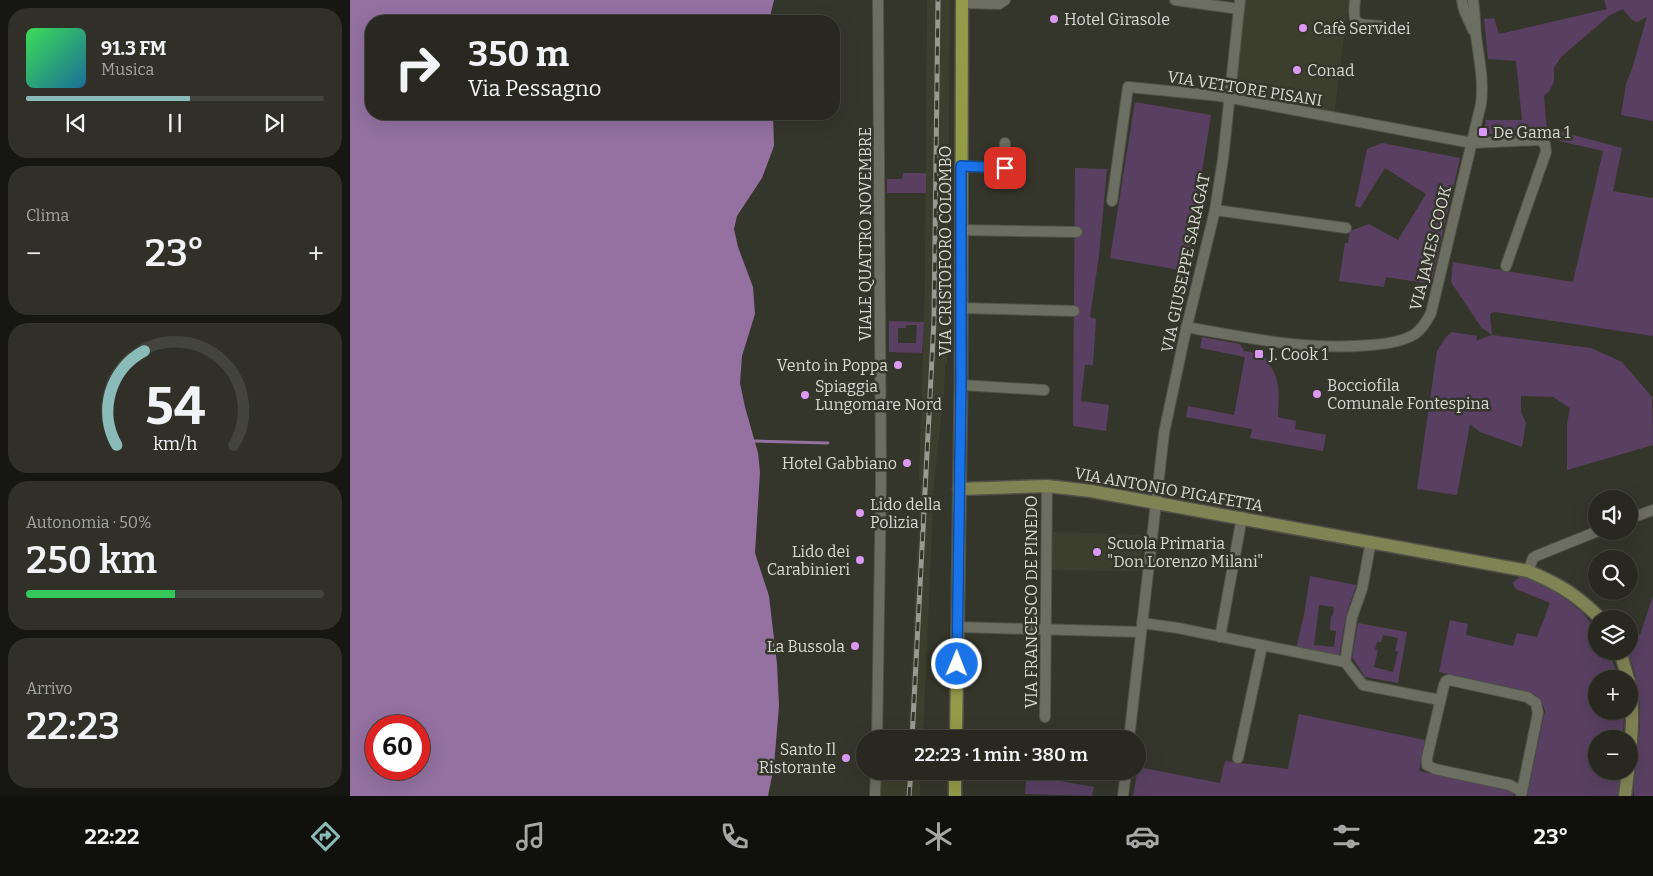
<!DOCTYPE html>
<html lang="it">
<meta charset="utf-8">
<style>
:root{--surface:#282820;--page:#303029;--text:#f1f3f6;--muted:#a5a6a5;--line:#44443e;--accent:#8bbbb9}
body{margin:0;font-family:Bitter,serif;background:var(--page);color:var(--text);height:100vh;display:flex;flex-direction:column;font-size:19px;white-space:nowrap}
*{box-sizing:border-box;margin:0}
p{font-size:16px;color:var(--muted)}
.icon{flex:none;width:28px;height:28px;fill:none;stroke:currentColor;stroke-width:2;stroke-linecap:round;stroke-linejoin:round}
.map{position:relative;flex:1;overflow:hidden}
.drawer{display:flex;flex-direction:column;gap:8px;padding:8px;background:#161612;width:350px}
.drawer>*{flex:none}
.banner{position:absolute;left:15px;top:15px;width:475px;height:105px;border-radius:20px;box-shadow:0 5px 20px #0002,0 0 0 1px var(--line);background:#282820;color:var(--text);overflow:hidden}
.fabs{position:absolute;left:1238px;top:490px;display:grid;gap:10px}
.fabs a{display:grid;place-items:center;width:50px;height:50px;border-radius:50%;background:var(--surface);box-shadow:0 5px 20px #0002,0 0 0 1px var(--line);font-size:25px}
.speed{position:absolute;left:15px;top:715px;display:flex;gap:10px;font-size:25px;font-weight:700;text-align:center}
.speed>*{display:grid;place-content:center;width:65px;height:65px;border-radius:50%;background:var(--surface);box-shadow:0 5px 20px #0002,0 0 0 1px var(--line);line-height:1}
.speed .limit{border:8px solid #d22;background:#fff;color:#111}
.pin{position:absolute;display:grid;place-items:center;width:42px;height:42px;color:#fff;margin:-21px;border-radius:10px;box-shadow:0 2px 8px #0006}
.me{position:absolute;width:55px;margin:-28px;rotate:1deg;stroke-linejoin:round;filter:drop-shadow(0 0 4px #0008)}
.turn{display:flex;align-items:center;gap:18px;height:105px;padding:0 20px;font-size:22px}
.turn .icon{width:65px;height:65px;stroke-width:2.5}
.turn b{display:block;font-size:35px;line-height:42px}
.big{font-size:38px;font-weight:600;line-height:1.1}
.drawer .widget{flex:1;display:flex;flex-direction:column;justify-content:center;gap:8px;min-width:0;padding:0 18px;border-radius:20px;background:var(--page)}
.drawer .dial{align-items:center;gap:0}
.dial svg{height:130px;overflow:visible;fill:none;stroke:var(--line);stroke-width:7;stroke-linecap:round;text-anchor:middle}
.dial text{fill:var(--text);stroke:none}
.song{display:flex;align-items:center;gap:15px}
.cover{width:60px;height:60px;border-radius:8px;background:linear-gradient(135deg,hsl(130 70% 55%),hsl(200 70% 35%))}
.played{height:5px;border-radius:2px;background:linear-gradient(90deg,var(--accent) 55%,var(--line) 55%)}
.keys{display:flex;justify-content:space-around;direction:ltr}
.heat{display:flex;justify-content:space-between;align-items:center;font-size:28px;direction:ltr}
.charge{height:8px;border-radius:4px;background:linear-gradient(90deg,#34c759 50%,var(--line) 0)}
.trip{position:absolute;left:506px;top:730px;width:290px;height:50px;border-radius:25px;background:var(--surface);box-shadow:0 5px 20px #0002,0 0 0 1px var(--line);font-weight:600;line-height:50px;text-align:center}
.menu{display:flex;height:80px;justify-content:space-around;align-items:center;background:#10100d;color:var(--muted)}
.menu .icon{width:35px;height:35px}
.menu .current{color:var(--accent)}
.menu b{font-size:22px;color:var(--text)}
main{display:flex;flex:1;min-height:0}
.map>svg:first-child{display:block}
.built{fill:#3d3f2e}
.green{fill:#594063;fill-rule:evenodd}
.water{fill:#9471a1;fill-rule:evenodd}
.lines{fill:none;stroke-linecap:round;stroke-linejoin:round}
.stream{stroke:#9471a1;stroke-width:3}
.street-casing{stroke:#515248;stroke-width:12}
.secondary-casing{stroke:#515248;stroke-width:15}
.primary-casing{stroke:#515248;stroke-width:15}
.street{stroke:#6d6e62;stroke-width:10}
.secondary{stroke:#808455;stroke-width:12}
.primary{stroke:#939a48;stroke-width:12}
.rail-casing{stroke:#989990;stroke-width:5}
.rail{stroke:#35362b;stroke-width:3;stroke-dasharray:9;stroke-linecap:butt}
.route-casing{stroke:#114b97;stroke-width:12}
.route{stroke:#1a73e8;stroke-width:9}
.poi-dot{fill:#dc99f4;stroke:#35362b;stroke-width:2}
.labels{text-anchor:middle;stroke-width:5;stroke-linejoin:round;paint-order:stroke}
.poi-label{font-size:16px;fill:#d8d9d2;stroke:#35362b;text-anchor:start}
.street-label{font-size:16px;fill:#d8d9d2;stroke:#35362b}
</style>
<main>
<section class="drawer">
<div class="widget">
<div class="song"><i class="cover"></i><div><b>91.3 FM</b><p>Musica</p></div></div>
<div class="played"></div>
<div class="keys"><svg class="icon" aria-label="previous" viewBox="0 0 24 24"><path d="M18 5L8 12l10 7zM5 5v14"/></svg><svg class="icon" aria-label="pause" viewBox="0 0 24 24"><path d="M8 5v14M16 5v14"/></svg><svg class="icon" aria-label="next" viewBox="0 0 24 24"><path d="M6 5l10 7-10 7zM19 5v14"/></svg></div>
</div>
<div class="widget"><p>Clima</p>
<div class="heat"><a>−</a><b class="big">23°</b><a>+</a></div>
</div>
<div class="widget dial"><svg viewBox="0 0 100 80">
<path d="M14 69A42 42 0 1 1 86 69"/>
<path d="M14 69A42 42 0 0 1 31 11" stroke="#8bbbb9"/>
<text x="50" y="56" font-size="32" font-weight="700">54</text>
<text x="50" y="72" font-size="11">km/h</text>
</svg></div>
<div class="widget"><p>Autonomia · 50%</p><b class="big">250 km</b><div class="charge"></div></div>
<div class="widget"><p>Arrivo</p><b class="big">22:23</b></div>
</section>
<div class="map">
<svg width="1303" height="796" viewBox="0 0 1303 796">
<rect width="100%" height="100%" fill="#35362b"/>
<g class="built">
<path d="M 577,0 L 600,0 L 597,363 L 595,365 L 594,394 L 584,481 L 573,739 L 558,739 L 571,479 L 569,478 L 575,281 Z"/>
<path d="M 895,0 L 999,0 L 984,115 L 885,95 Z"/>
<path d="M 703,532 L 794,535 L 789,571 L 702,570 Z"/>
<path d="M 532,771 L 571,771 L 570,796 L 531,796 Z"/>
</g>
<g class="green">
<path d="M 1254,0 L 1303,0 L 1303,121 L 1271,115 L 1276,84 L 1282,69 L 1297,17 L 1287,22 L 1281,19 L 1273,9 L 1260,15 L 1211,57 L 1204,68 L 1204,82 L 1200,90 L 1194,96 L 1197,132 L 1139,134 L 1134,130 L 1136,120 L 1172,120 L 1166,61 L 1138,59 L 1134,19 L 1144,18 L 1149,34 L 1257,9 Z"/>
<path d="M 785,102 L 861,115 L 836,271 L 760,258 Z"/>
<path d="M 1208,131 L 1272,148 L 1263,191 L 1303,198 L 1303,336 L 1145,312 L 1141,313 L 1140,316 L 1142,335 L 1241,348 L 1272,362 L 1302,397 L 1303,445 L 1217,470 L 1217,424 L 1220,408 L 1203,397 L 1171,396 L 1171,412 L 1176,423 L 1172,447 L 1130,432 L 1120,424 L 1107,495 L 1067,489 L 1087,351 L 1096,337 L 1102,332 L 1127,336 L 1126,341 L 1142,335 L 1131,327 L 1101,282 L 1103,262 L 1223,282 L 1253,151 L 1209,141 Z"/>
<path d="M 1032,143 L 1110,158 L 1081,284 L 1036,277 L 1034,287 L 989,281 L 995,243 L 998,243 L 1000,231 L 1019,224 L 1048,240 L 1076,194 L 1035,168 L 1010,208 L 1005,206 L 1017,149 Z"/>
<path d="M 725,168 L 757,169 L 749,255 L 740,317 L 746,319 L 743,365 L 735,365 L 731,401 L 759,405 L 756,431 L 723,426 Z"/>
<path d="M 553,173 L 576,173 L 576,193 L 537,193 L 537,179 L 552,179 Z"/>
<path d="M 539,321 L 574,322 L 572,353 L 539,352 ZM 556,325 L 567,325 L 566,343 L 548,343 L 548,328 L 556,328 Z"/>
<path d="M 852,337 L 890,344 L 894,351 L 910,354 L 912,353 C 931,380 929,385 928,417 L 946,421 L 945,429 L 976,435 L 973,451 L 900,438 L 902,429 L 836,417 L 838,406 L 884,415 L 895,357 L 850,348 Z"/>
<path d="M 960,576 L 1006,585 L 996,616 L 989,656 L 946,648 L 954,615 ZM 969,605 L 984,607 L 983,615 L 981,616 L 980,630 L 986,631 L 984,647 L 964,645 Z"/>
<path d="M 1171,576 L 1191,584 L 1213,597 L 1232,612 L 1246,630 L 1246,651 L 1259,651 L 1269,679 L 1246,679 L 1246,711 L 1274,711 L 1273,739 L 1246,739 L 1246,771 L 1271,771 L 1269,796 L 1177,796 L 1195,711 C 1192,701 1189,696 1180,692 L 1089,672 L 1100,620 L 1118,624 L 1116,635 L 1163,646 L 1167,633 L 1187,637 L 1200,603 L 1166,589 L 1162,583 Z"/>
<path d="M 1303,596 L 1303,796 L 1284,796 C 1282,777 1287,758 1289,738 C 1292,710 1289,677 1277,651 L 1279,651 L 1279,635 L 1290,635 Z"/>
<path d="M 1008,623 L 1057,632 L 1048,683 L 1015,677 L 1002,657 ZM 1033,635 L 1048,638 L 1045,651 L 1048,652 L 1043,672 L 1024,667 L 1028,650 L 1025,649 L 1027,642 L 1031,642 Z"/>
<path d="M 949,714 L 1075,740 L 1069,771 L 1156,789 L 1163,792 L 1164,796 L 783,796 L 788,767 L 870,783 L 875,761 L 938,769 Z"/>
<path d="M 677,775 L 744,787 L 742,796 L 675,794 Z"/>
</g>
<path class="water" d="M 0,0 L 424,0 L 419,21 L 21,21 L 21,114 L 423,114 L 424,146 L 412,178 L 387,216 L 384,229 L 388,247 L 403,287 L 405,314 L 392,356 L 390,383 L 395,407 L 408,453 L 410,472 L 405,553 L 419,596 L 427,664 L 429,706 L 424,766 L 418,796 L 0,796 ZM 26,726 L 69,726 L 69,769 L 26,769 Z"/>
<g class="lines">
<path class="stream" d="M 405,441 L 478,443"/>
<g class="street-casing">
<g id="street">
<path d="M 825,0 L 889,9"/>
<path d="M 1005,0 C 1002,27 1006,24 1031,26"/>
<path d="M 1112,0 L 1114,10 L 1123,30"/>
<path d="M 612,3 L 649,4 L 655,0"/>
<path d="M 611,166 L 655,168 L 655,143"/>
<path d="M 762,201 L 778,87 L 870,96 L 1122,143 L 1190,140 L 1195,144 L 1196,152 L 1156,266"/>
<path d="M 865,210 L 996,228"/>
<path d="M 611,230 L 727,232"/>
<path d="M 611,308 L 724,311"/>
<path d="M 836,327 C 899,338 957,351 1021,345 C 1036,344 1052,342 1065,334 C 1073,328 1077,321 1081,313 L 1131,104 C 1134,80 1129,59 1126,36 C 1125,24 1125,12 1123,0"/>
<path d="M 611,385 L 694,390"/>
<path d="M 1279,519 L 1303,510"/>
<path d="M 1178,571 L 1183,558 L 1186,556 L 1248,531"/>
<path d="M 792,623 L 828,628 L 995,662"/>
<path d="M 607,627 L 791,632"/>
<path d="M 870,637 L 892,517"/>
<path d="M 995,662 L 1002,617 L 1012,589 L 1021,541"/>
<path d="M 995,662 L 1013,685 L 1090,700"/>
<path d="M 695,717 L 697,486"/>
<path d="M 527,739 L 531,480 L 528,0"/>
<path d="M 779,739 L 814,433 L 835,334 L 865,210 L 873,159 L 890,0"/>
<path d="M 888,758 L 912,646"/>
<path d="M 525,796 L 526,771"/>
<path d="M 773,796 L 776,771"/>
<path d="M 1171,796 L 1188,713 L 1186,703 L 1177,697 L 1099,680 L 1096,681 L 1094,685 L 1077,758 L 1077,765 L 1085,769 L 1160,785 L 1172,792"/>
</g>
</g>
<g class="secondary-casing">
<g id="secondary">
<path d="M 609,489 L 697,486 L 741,491 L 1178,571 C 1209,584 1227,595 1251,619"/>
<path d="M 1270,651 L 1278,679"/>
<path d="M 1279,681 C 1284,708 1282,735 1279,762"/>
<path d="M 1275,796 L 1278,771"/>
</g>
</g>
<g class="primary-casing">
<g id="primary">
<path d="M 606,739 L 611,385 L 612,0"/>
<path d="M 605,796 L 605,771"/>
</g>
</g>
<use href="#street" class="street"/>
<use href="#secondary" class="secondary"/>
<use href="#primary" class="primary"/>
<g class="rail-casing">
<g id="rail">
<path d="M 562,739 L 584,320 L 588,0"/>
<path d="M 559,796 L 561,771"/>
</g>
</g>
<use href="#rail" class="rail"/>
</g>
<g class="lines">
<g class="route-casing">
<path id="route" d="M 607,664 L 611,385 L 611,166 L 655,168"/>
</g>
<use href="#route" class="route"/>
</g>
<g class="poi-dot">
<circle cx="704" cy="19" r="5"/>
<circle cx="953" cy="28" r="5"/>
<circle cx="947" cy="70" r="5"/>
<rect x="1128" y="127" width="10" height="10" rx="2.5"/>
<rect x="904" y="349" width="10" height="10" rx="2.5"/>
<circle cx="548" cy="365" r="5"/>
<circle cx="967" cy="394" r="5"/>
<circle cx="455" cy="395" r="5"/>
<circle cx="557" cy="463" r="5"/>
<circle cx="510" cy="513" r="5"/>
<circle cx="747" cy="552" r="5"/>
<circle cx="510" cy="560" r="5"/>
<circle cx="505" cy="646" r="5"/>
<circle cx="496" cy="758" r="5"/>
</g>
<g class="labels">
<g class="poi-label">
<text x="714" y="25">Hotel Girasole</text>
<text x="963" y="34">Cafè Servidei</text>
<text x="957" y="76">Conad</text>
<text x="1143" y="138">De Gama 1</text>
<text x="919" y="360">J. Cook 1</text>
<text x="538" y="371" text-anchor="end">Vento in Poppa</text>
<text x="977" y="391">Bocciofila<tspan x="977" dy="18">Comunale Fontespina</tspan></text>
<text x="465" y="392">Spiaggia<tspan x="465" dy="18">Lungomare Nord</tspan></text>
<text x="547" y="469" text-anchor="end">Hotel Gabbiano</text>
<text x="520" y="510">Lido della<tspan x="520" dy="18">Polizia</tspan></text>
<text x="757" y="549">Scuola Primaria<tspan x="757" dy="18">"Don Lorenzo Milani"</tspan></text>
<text x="500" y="557" text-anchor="end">Lido dei<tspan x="500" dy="18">Carabinieri</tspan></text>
<text x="495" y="652" text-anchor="end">La Bussola</text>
<text x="486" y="755" text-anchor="end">Santo Il<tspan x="486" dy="18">Ristorante</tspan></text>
</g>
<g class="street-label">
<text transform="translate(895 88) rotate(9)" y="6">VIA VETTORE PISANI</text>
<text transform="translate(515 234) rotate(-90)" y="6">VIALE QUATTRO NOVEMBRE</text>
<text transform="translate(1080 248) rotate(-76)" y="6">VIA JAMES COOK</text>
<text transform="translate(595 251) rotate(-90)" y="6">VIA CRISTOFORO COLOMBO</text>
<text transform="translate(835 263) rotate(-78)" y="6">VIA GIUSEPPE SARAGAT</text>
<text transform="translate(819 489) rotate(10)" y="6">VIA ANTONIO PIGAFETTA</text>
<text transform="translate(681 602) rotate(-90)" y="6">VIA FRANCESCO DE PINEDO</text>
</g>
</g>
</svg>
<div class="fabs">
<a><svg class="icon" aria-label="sound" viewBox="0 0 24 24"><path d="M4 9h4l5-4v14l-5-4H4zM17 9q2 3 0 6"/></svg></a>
<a><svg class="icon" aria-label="search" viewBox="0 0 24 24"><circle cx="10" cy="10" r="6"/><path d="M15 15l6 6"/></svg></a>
<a><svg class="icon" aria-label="layers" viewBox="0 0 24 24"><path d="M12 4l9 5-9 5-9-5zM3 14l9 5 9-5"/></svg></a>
<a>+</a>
<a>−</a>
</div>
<div class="speed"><div class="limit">60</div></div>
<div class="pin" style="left:655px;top:168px;background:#d93025"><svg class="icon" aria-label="arrive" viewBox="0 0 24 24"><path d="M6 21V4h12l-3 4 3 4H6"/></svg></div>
<svg class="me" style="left:607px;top:664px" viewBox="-20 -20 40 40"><circle r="17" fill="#1a73e8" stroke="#fff" stroke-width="3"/><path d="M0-11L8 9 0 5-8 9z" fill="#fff"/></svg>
<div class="trip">22:23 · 1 min · 380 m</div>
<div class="banner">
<div class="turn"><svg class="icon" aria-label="right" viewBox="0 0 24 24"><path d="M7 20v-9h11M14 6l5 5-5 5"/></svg><div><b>350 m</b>Via Pessagno</div></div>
</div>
</div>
</main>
<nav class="menu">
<b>22:22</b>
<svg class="icon current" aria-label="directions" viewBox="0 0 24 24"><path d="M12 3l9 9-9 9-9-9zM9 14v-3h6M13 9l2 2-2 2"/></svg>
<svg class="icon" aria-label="music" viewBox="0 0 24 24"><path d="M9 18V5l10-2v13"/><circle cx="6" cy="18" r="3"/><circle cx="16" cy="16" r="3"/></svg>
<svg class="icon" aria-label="phone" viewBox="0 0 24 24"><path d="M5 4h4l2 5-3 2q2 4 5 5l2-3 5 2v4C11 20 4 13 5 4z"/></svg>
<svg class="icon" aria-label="climate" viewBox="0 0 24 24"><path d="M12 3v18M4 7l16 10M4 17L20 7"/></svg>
<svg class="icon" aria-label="car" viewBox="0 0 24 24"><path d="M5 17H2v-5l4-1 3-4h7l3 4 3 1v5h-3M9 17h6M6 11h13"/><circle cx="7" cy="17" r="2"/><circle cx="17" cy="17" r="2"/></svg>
<svg class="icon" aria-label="filters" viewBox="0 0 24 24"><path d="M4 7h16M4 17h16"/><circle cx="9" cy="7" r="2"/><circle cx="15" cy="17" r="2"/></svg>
<b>23°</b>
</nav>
